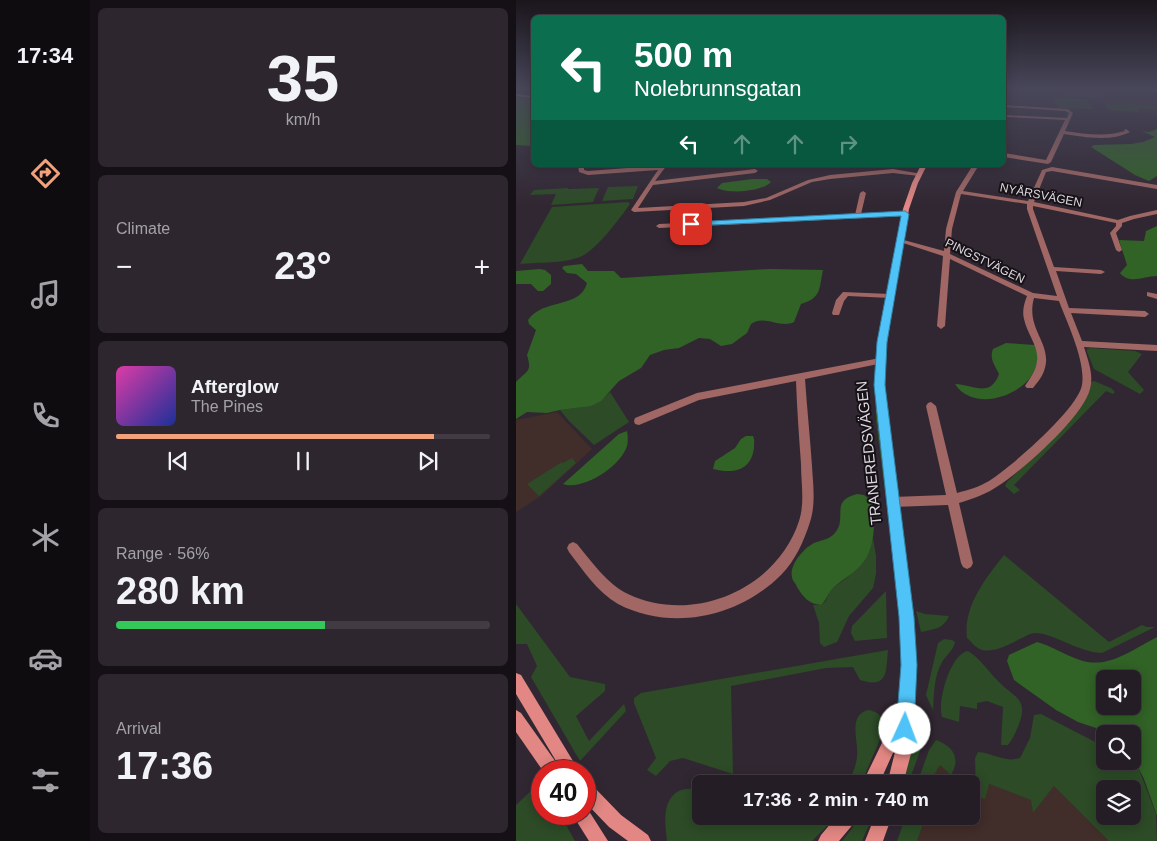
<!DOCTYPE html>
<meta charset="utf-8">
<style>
:root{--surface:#251d26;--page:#2d262e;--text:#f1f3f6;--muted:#a3a2a7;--line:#423b43;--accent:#f1a17c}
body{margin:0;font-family:Arial,sans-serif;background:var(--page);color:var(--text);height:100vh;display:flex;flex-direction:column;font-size:19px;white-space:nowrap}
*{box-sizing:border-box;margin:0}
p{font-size:16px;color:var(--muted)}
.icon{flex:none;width:28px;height:28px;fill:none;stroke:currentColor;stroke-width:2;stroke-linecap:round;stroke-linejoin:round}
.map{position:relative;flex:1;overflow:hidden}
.panel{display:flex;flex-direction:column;gap:8px;padding:8px;background:#141015;width:426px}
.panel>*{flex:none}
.guide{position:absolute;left:15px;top:15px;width:475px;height:152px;border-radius:8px;box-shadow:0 2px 12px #0003,0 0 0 1px var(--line);background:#0b6e4f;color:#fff;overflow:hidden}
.controls{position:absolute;left:580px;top:670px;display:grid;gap:10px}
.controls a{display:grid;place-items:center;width:45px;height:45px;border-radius:8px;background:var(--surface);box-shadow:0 2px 12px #0003,0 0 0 1px var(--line);font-size:25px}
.speed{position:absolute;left:15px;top:760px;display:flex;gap:10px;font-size:25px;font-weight:700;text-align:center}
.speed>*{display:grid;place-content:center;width:65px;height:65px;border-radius:50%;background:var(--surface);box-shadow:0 2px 12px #0003,0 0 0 1px var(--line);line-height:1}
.speed .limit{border:8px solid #d22;background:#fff;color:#111}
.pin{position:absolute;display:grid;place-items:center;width:42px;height:42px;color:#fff;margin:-21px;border-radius:10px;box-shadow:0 2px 8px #0006}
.me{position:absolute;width:55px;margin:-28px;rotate:2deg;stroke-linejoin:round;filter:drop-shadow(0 0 4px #0008)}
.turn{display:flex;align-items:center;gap:18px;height:105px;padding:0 20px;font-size:22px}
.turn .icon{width:65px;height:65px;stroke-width:2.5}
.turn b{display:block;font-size:35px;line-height:42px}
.lanes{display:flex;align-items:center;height:48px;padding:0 20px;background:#0003;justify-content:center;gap:25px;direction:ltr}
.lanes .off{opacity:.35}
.big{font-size:38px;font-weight:700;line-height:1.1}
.panel .widget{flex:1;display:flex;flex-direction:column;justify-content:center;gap:8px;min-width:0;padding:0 18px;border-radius:8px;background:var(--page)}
.panel .dial{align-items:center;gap:0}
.dial b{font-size:65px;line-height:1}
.song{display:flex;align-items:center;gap:15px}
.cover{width:60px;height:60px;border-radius:8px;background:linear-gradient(135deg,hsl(320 70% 55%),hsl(230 70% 35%))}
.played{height:5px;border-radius:2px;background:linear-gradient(90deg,var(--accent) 85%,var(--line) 85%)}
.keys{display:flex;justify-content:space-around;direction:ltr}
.heat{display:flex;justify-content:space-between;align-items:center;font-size:28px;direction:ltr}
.charge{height:8px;border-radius:4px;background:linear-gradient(90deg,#34c759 56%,var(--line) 0)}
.trip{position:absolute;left:176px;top:775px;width:288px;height:50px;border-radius:8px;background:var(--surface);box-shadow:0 2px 12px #0003,0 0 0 1px var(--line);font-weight:700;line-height:50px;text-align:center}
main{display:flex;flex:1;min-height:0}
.tabs{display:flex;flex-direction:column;width:90px;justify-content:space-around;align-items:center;background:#0f0c0f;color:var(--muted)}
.tabs .icon{width:35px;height:35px}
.tabs .selected{color:var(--accent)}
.tabs b{font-size:22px;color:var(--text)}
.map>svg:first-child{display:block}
.commercial{fill:#412d29}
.education{fill:#412d2a}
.green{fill:#2c4b26;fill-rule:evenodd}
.forest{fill:#316226;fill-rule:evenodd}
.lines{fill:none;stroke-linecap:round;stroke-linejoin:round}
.street{fill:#a06764;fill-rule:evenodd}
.secondary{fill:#e28783;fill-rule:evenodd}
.route{fill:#4fc3f7;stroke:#337fa1}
.labels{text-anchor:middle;stroke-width:4;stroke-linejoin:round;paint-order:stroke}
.far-street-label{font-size:12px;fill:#ddd7de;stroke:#161217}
.street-label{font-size:15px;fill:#ddd7de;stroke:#161217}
</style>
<main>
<nav class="tabs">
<b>17:34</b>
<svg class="icon selected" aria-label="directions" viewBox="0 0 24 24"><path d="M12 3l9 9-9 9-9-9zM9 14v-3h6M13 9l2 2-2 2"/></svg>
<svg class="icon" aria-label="music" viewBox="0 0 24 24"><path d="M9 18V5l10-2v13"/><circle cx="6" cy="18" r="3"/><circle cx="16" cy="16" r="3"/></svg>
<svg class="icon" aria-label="phone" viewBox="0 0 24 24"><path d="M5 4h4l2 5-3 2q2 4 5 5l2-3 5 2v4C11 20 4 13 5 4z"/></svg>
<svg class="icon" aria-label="climate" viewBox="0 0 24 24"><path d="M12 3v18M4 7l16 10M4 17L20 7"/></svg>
<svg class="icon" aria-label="car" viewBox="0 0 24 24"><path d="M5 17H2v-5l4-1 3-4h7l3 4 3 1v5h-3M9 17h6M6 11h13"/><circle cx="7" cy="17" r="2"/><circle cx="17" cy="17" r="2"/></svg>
<svg class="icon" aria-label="filters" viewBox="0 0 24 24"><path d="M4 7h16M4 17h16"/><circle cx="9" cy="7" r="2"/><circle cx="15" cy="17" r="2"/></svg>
</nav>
<section class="panel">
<div class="widget dial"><b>35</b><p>km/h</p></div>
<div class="widget"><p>Climate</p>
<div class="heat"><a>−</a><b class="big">23°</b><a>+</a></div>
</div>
<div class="widget">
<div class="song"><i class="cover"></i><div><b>Afterglow</b><p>The Pines</p></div></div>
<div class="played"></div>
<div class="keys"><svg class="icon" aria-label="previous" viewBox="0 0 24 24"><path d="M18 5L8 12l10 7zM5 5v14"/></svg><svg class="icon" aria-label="pause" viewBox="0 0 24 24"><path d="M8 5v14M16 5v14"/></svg><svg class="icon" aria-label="next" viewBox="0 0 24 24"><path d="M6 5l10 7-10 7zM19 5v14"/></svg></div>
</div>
<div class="widget"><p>Range · 56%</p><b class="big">280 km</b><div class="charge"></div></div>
<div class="widget"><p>Arrival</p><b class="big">17:36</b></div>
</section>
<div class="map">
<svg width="641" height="841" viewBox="0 0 641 841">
<rect width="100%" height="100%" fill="#312732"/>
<g class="commercial">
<path d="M 424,765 L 446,784 L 413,784 Z"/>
<path d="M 473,784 L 516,800 L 517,813 L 538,785 L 593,841 L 401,841 L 410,816 L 455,816 L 455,792 L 460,796 Z"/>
</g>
<g class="education">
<path d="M 521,88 L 596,88 L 608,93 L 581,98 L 537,95 Z"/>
<path d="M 585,99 L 641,101 L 641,114 L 593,111 Z"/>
<path d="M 41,412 L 76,449 L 25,496 L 0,512 L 0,420 Z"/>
</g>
<g class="green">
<path d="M 536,97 L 570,99 L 578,109 L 543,108 L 539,104 Z"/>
<path d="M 598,102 L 641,107 L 641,110 L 621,108 L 622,112 L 593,110 L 589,104 L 597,104 Z"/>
<path d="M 122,186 L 117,199 L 86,201 L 92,187 Z"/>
<path d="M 52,188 L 52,189 L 83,188 L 77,202 L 35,205 L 40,194 L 14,195 L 18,190 Z"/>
<path d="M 112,202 L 114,204 C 104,218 81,249 66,256 C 49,264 23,262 4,264 L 36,207 Z"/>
<path d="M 575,348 L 619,351 L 626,354 L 612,372 L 628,390 L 624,394 L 578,369 L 571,352 L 571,349 Z"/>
<path d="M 358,370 L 371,498 L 370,500 L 360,422 Z"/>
<path d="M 578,381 L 595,388 L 599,392 L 597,394 L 590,391 L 498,485 L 504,490 L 498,494 L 489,486 L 491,482 L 548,426 L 575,382 Z"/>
<path d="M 94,392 L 113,422 L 78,445 L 53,421 L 44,410 C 65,407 78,407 94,392 Z"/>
<path d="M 56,458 L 60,463 L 23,496 L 11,484 L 46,462 L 47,463 Z"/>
<path d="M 357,538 L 360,556 L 360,574 L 357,588 L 333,616 L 321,642 L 308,647 L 304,643 L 303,623 L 297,605 L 305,605 L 310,601 L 314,590 L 332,577 L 351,554 Z"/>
<path d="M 488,555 L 593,642 L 626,625 L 631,627 L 639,627 L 586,653 C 561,652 540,634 520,633 C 515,633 510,636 506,638 C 495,643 474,656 462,648 C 458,646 455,641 451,638 C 447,606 470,578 488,555 Z"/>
<path d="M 370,591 L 371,638 L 339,641 L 335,633 L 336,626 Z"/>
<path d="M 0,604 L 54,677 L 89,684 L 89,691 L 60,716 L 73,741 L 108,704 L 110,711 L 64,761 L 15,677 L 21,666 L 11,644 L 0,644 Z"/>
<path d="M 400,611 L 409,614 L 433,616 C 427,629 419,629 405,632 Z"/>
<path d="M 428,639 L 436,640 L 439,642 C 437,651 430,655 426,662 C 418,676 418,694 417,710 L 410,695 L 422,643 Z"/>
<path d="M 372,650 C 370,672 372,689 344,680 L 337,667 L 310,668 L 215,686 L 217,774 L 167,758 L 154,761 L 140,776 L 131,770 L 140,758 L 118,703 L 118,698 L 125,693 Z"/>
<path d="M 452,651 C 464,658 472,671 482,681 C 497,697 513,698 503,724 C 500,732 497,739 492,745 L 485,745 L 487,707 L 471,701 L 461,703 L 461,709 L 444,706 L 443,722 L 426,717 C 421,702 434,654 452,651 Z"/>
<path d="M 352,710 C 365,712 369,720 367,732 L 345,784 L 331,784 C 336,775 340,767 341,757 C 343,741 331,716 352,710 Z"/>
<path d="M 525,714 L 589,747 L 589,761 L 613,761 L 622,767 L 640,814 L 641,841 L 593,841 L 538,786 L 517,813 L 515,800 L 473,784 L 469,799 L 460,796 L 459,758 L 462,752 C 477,753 489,763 504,758 L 514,738 L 518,715 ZM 589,789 L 616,789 L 616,816 L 589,816 Z"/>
<path d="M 406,732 L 411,732 L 392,784 L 385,784 C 390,768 393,742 406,732 Z"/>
<path d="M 420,740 C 437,746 445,758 435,775 L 424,765 L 413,784 L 401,784 L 413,750 Z"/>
<path d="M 26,787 L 26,814 L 44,814 L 59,841 L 0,841 L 0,805 L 17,789 Z"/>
<path d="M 185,788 L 185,816 L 210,816 L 214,825 L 262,816 L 321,816 L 296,841 L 151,841 C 149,825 145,798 165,790 C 171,788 179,789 185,788 Z"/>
<path d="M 346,816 L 357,816 L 346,841 L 326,841 Z"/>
<path d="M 390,816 L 410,816 L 401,841 L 381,841 Z"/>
</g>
<g class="forest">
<path d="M 0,96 L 17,98 L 17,146 L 0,145 Z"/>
<path d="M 641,129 L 641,176 L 633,181 L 619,175 L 575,147 L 578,145 L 615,144 L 627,142 L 639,137 L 626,131 L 633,132 Z"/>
<path d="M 236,179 L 251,179 L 255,182 C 246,192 212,194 201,188 L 206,183 Z"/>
<path d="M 641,226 L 641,276 C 628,276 614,285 604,273 L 611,265 L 603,240 L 628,241 L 630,231 Z"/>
<path d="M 66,264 L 72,271 L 98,271 L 105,278 L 253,269 L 307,270 C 303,288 306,298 285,304 L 278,322 C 264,329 248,314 235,324 L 231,333 L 216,344 L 205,346 L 194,339 L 183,338 L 163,348 L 148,350 L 134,355 L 125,368 L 103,381 L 85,401 L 75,406 L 44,410 L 31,413 L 11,412 L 0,419 L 0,382 C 12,370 16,372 11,355 L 20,330 L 13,324 L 12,320 C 27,298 64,309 71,283 L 60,274 L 51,273 L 46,268 L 48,266 Z"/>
<path d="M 24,269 L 29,270 L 35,275 L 35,284 L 27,291 L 22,291 L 15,284 L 0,284 L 0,271 Z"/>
<path d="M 490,343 L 519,345 C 536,386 462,420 439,384 C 456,384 474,399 483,374 C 479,365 473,359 477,349 Z"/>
<path d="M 111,431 C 112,435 112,442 111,446 C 105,466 67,491 47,484 L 103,434 Z"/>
<path d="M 230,436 L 237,436 C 239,441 238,443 238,448 C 235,471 217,474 197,469 L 199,461 L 219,448 L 225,439 Z"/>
<path d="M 341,494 L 348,495 L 357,502 C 359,523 360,552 342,568 C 335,575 326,580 318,587 C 312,592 311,600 305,605 C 293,604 287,597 281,587 C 280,584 276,580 276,577 C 273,565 288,548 298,543 C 305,540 313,540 319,533 C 332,518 313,501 341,494 Z"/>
<path d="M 641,637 L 641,816 L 628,779 L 616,755 L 616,734 L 598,734 L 562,722 L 540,710 L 498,680 L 491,661 L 493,655 L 521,642 C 536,646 549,655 564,660 C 592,670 617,649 641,637 ZM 589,679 L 616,679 L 616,706 L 589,706 Z"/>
</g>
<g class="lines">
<g class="street">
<path d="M 0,88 L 5,88 L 0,91 Z"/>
<path d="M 627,88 L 641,90 L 641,92 L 628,89 Z"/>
<path d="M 488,105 L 552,109 L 557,113 L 549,131 C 569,134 589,137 609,131 L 608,130 L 610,129 L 614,132 C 595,142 568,137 548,134 L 535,162 L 532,164 L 488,157 L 488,153 L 530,160 L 549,120 L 491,117 L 489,115 L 551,118 L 553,113 L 549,111 L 488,107 Z"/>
<path d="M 62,165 L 68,165 L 68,170 L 72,171 L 151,165 L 139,181 L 239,169 L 242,171 L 239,173 L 137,185 L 122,208 L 228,202 L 250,198 L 292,180 L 314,175 L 377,169 L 406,174 L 403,176 L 377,173 L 314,179 L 296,182 L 254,200 L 228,206 L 118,212 L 115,210 L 142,170 L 72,175 L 63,172 Z"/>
<path d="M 457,165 L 463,165 L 447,191 L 512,201 L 526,170 L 536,167 L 641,185 L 641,189 L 536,171 L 530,172 L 518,202 L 602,220 L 614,216 L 641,210 L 641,214 L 618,219 L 606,223 L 606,226 L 600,233 L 606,250 L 603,252 L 600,250 L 594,233 L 600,226 L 600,223 L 517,206 L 517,209 L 538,267 L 585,270 L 589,272 L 585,274 L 540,271 L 553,308 L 629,311 L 633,314 L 629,317 L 555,313 L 566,341 L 641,345 L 641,351 L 568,347 C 572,360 578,375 574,389 C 567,417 507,470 482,486 C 471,494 456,499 443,503 L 457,563 L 455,567 L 451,569 L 447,567 L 445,563 L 432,505 L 377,507 L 373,506 L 371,502 L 373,498 L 377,497 L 430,495 L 410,406 L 412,403 L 415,402 L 420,406 L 441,493 C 452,490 463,487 473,481 C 495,467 562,409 566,385 C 570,361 551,323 543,301 L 518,298 C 509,330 538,344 528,371 C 526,377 521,383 517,388 L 511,388 L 509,386 C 514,378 520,371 521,361 C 523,346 511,334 508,319 C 506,311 508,304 511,296 L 434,259 L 429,326 L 425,329 L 421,326 L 427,256 L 381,241 L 384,239 L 428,251 L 430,229 L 440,192 ZM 445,194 L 511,204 L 511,209 L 541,296 L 517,293 L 434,254 L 436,229 Z"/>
<path d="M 347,191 L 350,193 L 345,214 L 389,212 L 392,214 L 389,216 L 143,228 L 140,226 L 143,224 L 339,215 L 344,193 Z"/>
<path d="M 327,292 L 374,294 L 378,296 L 374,298 L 332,296 L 328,301 L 323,315 L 317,315 L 316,313 L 320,300 Z"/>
<path d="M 631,292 L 641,294 L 641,299 L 631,296 Z"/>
<path d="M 364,358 L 367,359 L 368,361 L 367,363 L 289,379 C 291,408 294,437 296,466 C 297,484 300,504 294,522 C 288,541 279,561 265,575 C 223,617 156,632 102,604 C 81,592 67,570 53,552 L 51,548 L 53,544 L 57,542 L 61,544 C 76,562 91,584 112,594 C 177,625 261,589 283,521 C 289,503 285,483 285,464 C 283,437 281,409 280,381 L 183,400 L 123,425 L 119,424 L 118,421 L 119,418 L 181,393 Z"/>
</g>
<g class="secondary">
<path d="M 0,94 L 18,96 L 18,98 L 0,96 Z"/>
<path d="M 405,165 L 411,165 L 402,183 L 393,209 L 368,361 L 370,406 L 400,650 L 400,682 L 397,711 L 397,746 L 387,784 L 371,784 L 381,744 L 363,784 L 346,784 L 382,710 L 386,682 L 386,650 L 381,587 L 360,406 L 360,361 L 387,209 L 396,183 Z"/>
<path d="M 0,673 L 5,675 L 63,771 L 46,771 L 0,694 Z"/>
<path d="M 0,710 L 5,713 L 42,765 L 44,771 L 27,771 L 0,732 Z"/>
<path d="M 69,782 L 75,784 L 105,815 L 132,835 L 135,841 L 112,841 L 93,827 L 69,802 Z"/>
<path d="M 69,807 L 71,808 L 92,841 L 73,841 L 56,814 L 69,814 Z"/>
<path d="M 321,816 L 341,816 L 339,822 L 323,841 L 302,841 L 305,835 Z"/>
<path d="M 359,816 L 376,816 L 367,841 L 349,841 Z"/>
</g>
</g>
<linearGradient id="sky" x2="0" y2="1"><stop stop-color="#1b151c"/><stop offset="0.43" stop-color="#48475a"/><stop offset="1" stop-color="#48475a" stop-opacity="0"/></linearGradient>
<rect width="641" height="206" fill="url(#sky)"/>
<path class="route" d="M 389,211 L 393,214 L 371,342 L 369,385 L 398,617 L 401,665 L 398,729 L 395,735 L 389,737 L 383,735 L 380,729 L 385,665 L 383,617 L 358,385 L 361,342 L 385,216 L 175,226 L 171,224 L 175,222 Z"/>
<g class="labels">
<g class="far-street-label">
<text transform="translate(525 195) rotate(11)" y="4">NYÅRSVÄGEN</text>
<text transform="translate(469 261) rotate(26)" y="4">PINGSTVÄGEN</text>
</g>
<g class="street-label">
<text transform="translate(353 453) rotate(-96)" y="5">TRANEREDSVÄGEN</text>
</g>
</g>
</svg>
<div class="controls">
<a><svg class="icon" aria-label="sound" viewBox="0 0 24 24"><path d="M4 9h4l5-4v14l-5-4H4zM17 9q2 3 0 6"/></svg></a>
<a><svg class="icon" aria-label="search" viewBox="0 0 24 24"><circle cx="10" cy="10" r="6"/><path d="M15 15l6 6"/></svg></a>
<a><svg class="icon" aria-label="layers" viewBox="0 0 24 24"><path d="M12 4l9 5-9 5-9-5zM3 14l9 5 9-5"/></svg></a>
</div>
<div class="speed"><div class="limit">40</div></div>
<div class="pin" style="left:175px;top:224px;background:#d93025"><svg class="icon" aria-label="arrive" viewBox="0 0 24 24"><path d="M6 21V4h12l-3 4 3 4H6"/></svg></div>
<svg class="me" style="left:389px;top:729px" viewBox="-20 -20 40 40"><circle r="19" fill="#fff"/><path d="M0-13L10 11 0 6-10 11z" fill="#4fc3f7"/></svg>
<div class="trip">17:36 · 2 min · 740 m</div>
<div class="guide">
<div class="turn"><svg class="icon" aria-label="left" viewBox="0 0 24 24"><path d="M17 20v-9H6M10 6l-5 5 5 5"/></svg><div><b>500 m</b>Nolebrunnsgatan</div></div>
<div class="lanes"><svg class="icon" aria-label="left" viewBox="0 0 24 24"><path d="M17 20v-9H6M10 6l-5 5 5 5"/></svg><svg class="icon off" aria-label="ahead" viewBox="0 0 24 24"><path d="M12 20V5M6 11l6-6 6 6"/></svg><svg class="icon off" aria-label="ahead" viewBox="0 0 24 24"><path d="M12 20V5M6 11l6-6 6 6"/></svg><svg class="icon off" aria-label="right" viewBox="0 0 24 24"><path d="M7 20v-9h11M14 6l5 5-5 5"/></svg></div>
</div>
</div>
</main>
